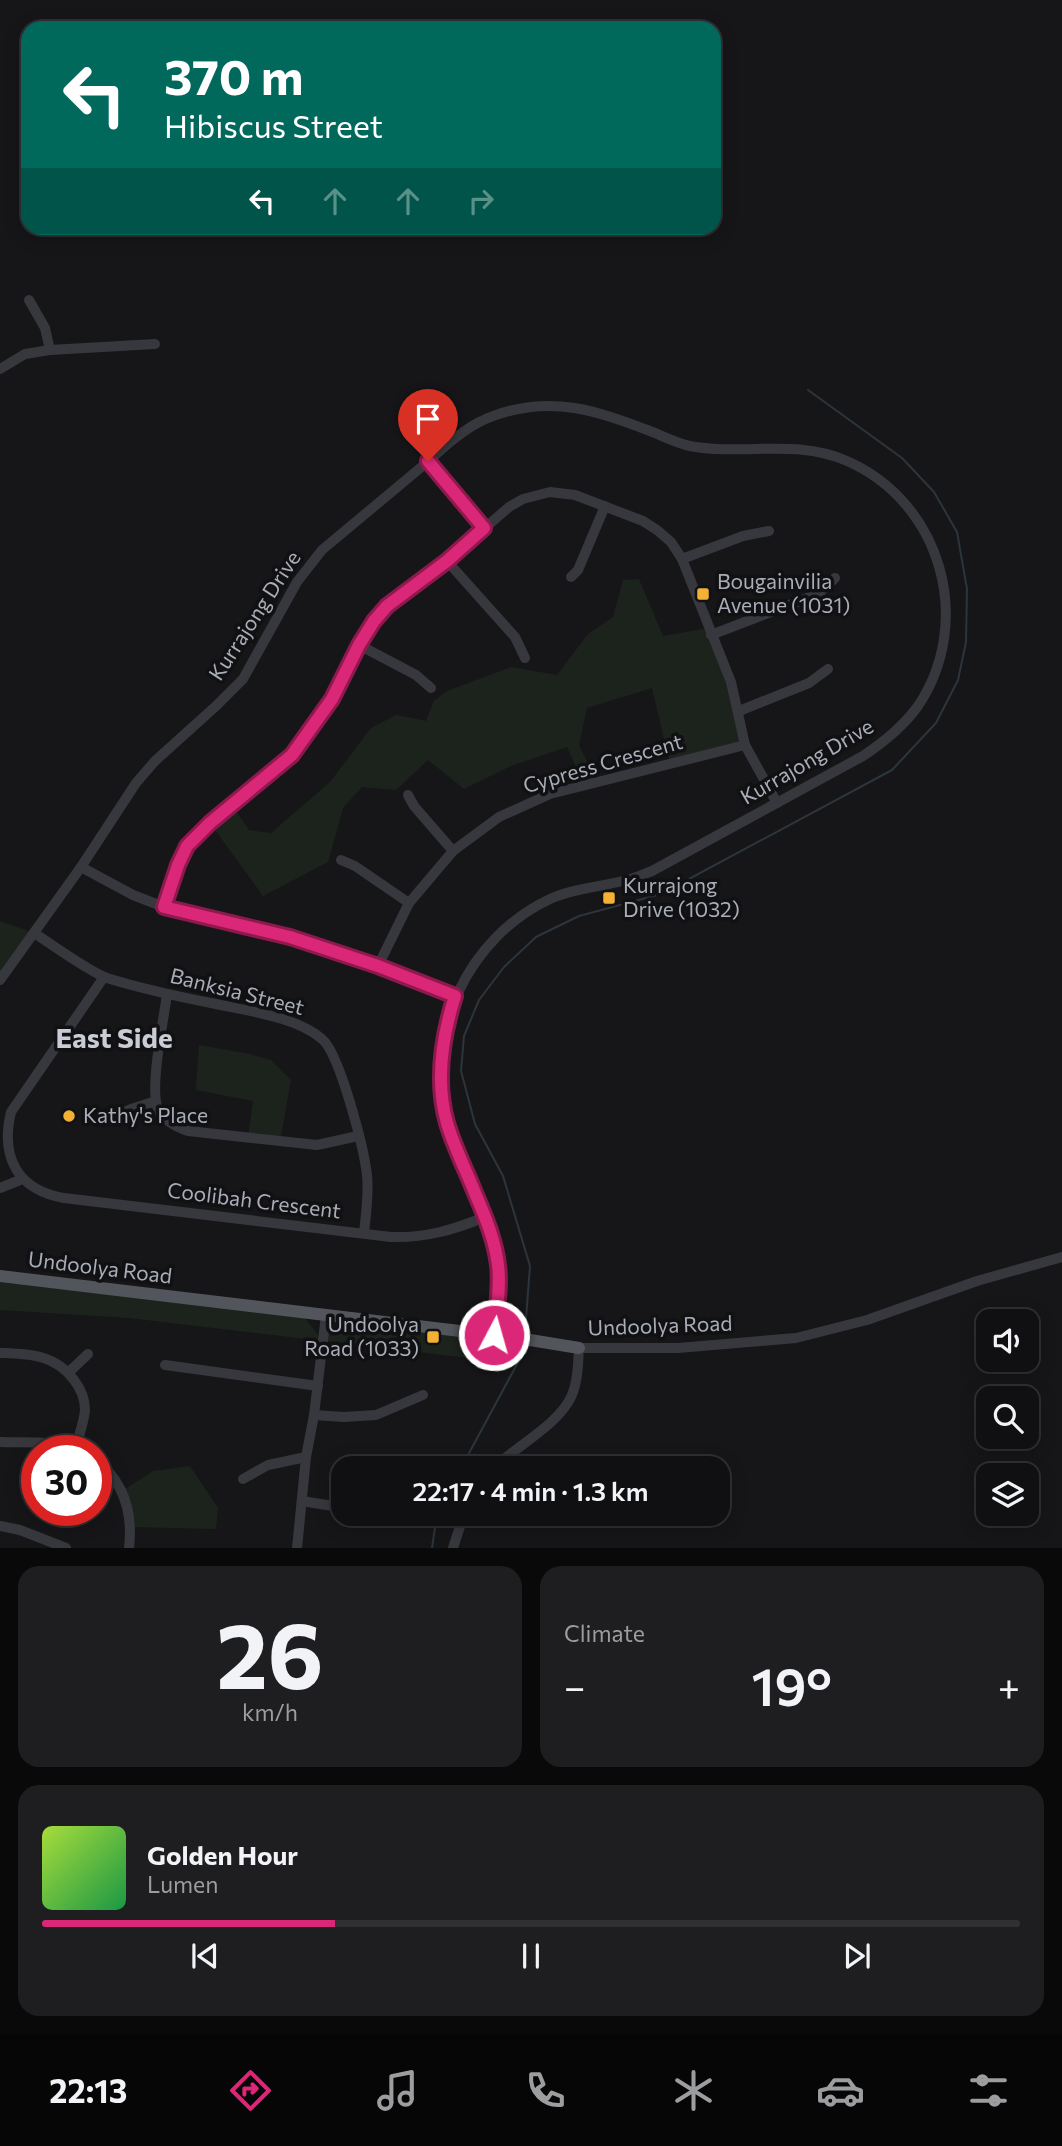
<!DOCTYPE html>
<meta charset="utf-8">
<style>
:root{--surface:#101012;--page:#1e1e20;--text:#f1f3f6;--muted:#9c9d9f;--line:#303032;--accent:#db2777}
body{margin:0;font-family:Commissioner,sans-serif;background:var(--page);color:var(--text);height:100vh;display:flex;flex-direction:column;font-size:26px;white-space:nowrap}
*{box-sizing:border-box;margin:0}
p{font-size:23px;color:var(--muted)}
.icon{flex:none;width:38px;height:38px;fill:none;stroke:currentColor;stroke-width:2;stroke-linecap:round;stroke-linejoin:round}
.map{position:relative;height:1548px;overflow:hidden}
.drawer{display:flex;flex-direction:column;gap:18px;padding:18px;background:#09090a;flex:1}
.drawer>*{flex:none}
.hud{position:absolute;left:21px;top:21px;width:700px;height:214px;border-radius:21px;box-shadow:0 4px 18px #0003,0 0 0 2px var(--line);background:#00695c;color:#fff;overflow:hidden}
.tools{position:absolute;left:976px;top:1309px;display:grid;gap:14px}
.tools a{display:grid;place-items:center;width:63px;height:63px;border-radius:14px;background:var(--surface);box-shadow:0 4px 18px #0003,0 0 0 2px var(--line);font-size:35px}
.speed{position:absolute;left:21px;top:1435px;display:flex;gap:14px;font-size:35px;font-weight:700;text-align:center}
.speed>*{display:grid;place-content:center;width:91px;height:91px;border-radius:50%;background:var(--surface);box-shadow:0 4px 18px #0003,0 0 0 2px var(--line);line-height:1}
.speed .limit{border:10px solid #d22;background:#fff;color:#111}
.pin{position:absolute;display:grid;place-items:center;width:60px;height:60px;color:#fff;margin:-72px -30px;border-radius:50% 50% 50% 0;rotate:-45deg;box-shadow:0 0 7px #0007}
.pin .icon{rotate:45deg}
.me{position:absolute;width:77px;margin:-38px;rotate:6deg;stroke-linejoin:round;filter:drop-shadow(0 0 5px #0008)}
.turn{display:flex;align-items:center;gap:24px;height:147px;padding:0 28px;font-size:32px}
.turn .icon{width:91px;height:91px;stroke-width:2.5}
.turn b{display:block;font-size:49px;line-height:60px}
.lanes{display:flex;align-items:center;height:66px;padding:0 28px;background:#0003;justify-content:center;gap:35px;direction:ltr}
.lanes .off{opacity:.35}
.big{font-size:52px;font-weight:600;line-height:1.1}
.drawer .card{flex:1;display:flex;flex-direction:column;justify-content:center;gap:10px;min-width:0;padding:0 24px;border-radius:21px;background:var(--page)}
.drawer .dial{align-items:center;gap:0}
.dial b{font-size:91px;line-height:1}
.song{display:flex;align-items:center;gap:21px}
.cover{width:84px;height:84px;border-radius:10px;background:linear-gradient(135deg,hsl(80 70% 55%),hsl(140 70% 35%))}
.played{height:7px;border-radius:4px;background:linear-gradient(90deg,var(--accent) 30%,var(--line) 30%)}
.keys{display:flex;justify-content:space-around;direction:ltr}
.heat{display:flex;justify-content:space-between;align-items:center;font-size:38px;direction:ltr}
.drawer .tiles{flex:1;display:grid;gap:18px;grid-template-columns:1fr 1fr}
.card:last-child{grid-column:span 2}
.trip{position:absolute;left:331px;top:1456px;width:399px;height:70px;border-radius:21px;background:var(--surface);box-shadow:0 4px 18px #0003,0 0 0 2px var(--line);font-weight:600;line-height:70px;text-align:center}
.dock{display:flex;height:112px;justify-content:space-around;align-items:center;background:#060607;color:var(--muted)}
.dock .icon{width:49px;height:49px}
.dock .current{color:var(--accent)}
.dock b{font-size:32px;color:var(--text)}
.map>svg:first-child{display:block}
.green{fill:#1c231d}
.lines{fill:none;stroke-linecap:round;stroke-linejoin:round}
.stream{stroke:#2c353c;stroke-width:2}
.minor{stroke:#37383d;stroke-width:10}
.major{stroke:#53555c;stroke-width:12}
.route-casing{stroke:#8e194d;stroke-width:18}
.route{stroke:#db2777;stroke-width:12}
.poi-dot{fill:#f2b134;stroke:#111113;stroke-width:2.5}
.labels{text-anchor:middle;stroke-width:7;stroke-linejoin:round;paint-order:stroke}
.poi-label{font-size:21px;fill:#a8adb8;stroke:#111113;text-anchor:start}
.street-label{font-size:21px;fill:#a8adb8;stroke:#111113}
.district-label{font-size:28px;font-weight:bold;fill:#c9ccd4;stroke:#111113}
</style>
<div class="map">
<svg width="1062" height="1548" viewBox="0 0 1062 1548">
<rect width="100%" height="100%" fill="#161618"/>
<g class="green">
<path d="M 639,579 L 663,636 L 709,628 L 731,682 L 745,745 L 670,764 L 652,688 L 587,708 L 579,745 L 597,782 L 584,785 L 567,747 L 511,766 L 464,789 L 428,760 L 396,790 L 362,787 L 343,808 L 328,862 L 263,896 L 210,823 L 232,805 L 249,830 L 271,833 L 330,782 L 371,728 L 396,715 L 426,721 L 434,701 L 447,691 L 511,667 L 557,675 L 588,634 L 613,617 L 623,580 Z"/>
<path d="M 0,921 L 34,933 L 0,980 Z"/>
<path d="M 199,1045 L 250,1054 L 271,1060 L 291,1080 L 280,1142 L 248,1138 L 253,1101 L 196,1090 Z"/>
<path d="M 0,1276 L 300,1312 L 323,1341 L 129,1318 L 0,1310 Z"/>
<path d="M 344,1323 L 518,1338 L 494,1361 L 326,1341 L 329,1332 Z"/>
<path d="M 190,1466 L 218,1508 L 216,1529 L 131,1527 L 122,1491 L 153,1471 Z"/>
</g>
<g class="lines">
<g class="stream">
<path d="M 525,1332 L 530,1266 L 503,1176 L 475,1124 L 461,1071 L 464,1036 L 479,1000 L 504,967 L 536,937 L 579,916 L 661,894 L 892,770 L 936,723 L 958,680 L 966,642 L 967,589 L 957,532 L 934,492 L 902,458 L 808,390"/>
<path d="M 461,1468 L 523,1353"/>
<path d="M 432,1548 L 437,1514"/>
</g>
<g class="minor">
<path d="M 29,300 L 45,328 L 50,350"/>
<path d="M 0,369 L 25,354 L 50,350 L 155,344"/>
<path d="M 428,461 L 484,528"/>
<path d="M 682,559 L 743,536 L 769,531"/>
<path d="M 447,561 L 515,637 L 525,658"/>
<path d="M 571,577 L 578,570 L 605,506"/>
<path d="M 711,635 L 818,594 L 835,578"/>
<path d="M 359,645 L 416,675 L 431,688"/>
<path d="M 739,711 L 809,683 L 828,669"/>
<path d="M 408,795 L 414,806 L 453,851"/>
<path d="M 341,860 L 355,866 L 409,903"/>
<path d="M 81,867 L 133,895 L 164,907 L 290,937 L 378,966 L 455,996"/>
<path d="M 164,907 C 172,881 179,856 196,835 L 292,755 L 332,700 L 359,645 L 374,621 L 387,606 L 447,561 L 509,507 L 523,499 L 550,492 L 575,495 L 643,521 L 657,530 L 671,542 L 682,559 L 731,682 L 745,745 L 777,803"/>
<path d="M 34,933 C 53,945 88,971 107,978 C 142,989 180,997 216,1004 C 248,1011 297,1017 322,1039 C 340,1054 364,1149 367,1175 C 369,1194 366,1214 364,1233"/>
<path d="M 378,966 L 409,903 L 453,851 L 499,817 L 550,794 L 745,745"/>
<path d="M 104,977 L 11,1112 C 0,1158 18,1190 64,1198 L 391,1237 C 426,1238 453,1230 485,1217"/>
<path d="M 0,980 L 81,867 L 136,783 L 155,761 L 216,706 L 243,679 L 297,582 L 322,550 C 354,523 387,496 419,469 C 444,448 465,425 496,415 C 553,395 597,411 650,431 C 663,436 676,443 690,446 C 743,456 794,438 847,461 C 941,502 975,621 918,706 C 903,727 884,742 863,756 L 652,871 C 644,874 635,878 627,880 C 601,887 574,888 550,899 C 467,938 423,1034 447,1122 C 459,1168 487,1209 496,1256 C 501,1282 497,1309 494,1335"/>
<path d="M 167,994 C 164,1019 149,1088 158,1109 C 164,1121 176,1127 188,1131 L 317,1145 L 358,1136"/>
<path d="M 112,1118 L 131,1109 L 156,1101"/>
<path d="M 0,1188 L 20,1180"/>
<path d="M 0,1353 C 29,1354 55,1354 74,1380 C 81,1389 85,1398 85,1410 C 84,1422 79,1435 76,1447"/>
<path d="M 165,1365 L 318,1386"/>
<path d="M 69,1372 L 88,1354"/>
<path d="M 314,1415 L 344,1417 L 376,1415 L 423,1395"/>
<path d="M 0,1442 C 23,1443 62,1440 82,1451"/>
<path d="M 96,1460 C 124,1482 133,1513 129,1548"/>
<path d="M 494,1468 C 516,1446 558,1425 571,1397 C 578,1382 578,1364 579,1348 L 678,1348 L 796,1338 L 867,1320 L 977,1281 L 1062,1257"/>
<path d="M 243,1479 L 268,1465 L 306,1457"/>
<path d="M 302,1501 L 333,1506 L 343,1504"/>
<path d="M 0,1526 L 20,1530 L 66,1548"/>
<path d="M 297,1548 L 306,1457 L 314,1415 L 326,1315"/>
<path d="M 453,1548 L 464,1514"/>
</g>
<path class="major" d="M 0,1276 L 518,1338 L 579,1348"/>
</g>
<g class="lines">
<g class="route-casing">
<path id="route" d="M 428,461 L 484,528 L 447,561 L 387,606 L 374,621 L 359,645 L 332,699 L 292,755 L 210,823 L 187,846 L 178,865 L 164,907 L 290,937 L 378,966 L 455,996 C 442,1037 435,1081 447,1123 C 454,1147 466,1170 475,1193 C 485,1216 495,1240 498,1265 C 501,1288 496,1312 494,1335"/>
</g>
<use href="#route" class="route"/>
</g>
<g class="poi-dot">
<rect x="696" y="587" width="14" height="14" rx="3.5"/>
<rect x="602" y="891" width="14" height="14" rx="3.5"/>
<circle cx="69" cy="1116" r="7"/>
<rect x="426" y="1330" width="14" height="14" rx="3.5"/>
</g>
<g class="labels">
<g class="poi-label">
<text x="717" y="589">Bougainvilia<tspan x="717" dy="24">Avenue (1031)</tspan></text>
<text x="623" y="893">Kurrajong<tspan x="623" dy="24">Drive (1032)</tspan></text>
<text x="83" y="1123">Kathy's Place</text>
<text x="419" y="1332" text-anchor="end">Undoolya<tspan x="419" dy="24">Road (1033)</tspan></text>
</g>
<g class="street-label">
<text transform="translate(255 616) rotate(-57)" y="7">Kurrajong Drive</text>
<text transform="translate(807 762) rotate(-30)" y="7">Kurrajong Drive</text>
<text transform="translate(603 764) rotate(-16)" y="7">Cypress Crescent</text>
<text transform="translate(237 992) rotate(14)" y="7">Banksia Street</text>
<text transform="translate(254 1201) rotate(7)" y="7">Coolibah Crescent</text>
<text transform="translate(100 1268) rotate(7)" y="7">Undoolya Road</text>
<text transform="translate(660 1326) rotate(-2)" y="7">Undoolya Road</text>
</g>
<g class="district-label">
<text x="114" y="1048">East Side</text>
</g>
</g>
</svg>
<div class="tools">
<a><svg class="icon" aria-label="sound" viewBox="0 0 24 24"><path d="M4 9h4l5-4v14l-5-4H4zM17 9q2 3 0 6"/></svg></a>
<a><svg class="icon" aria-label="search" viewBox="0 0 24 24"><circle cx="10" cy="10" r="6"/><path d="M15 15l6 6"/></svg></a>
<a><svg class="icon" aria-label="layers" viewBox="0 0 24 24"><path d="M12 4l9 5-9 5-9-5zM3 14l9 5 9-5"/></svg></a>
</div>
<div class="speed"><div class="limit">30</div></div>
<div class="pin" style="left:428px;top:461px;background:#d93025"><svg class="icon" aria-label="arrive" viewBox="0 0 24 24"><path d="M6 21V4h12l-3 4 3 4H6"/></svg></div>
<svg class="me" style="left:494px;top:1335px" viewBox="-20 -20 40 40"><circle r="17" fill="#db2777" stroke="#fff" stroke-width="3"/><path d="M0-11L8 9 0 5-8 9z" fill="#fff"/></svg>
<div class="trip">22:17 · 4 min · 1.3 km</div>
<div class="hud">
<div class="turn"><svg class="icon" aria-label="left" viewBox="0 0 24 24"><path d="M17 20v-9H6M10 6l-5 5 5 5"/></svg><div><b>370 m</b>Hibiscus Street</div></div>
<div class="lanes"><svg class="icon" aria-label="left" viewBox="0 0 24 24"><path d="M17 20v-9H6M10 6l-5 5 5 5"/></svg><svg class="icon off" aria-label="ahead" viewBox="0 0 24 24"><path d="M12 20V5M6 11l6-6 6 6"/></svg><svg class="icon off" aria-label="ahead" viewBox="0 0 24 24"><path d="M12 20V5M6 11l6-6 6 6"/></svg><svg class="icon off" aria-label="right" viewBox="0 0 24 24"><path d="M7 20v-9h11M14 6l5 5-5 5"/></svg></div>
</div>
</div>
<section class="drawer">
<div class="tiles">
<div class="card dial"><b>26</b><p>km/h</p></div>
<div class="card"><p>Climate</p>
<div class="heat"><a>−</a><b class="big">19°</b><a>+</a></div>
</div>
<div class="card">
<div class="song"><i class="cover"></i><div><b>Golden Hour</b><p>Lumen</p></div></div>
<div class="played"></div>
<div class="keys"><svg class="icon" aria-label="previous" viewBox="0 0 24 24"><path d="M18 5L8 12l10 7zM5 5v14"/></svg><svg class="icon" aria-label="pause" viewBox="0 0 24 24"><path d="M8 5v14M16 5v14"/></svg><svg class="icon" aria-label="next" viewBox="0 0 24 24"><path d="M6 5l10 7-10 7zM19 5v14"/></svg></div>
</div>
</div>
</section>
<nav class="dock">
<b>22:13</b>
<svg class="icon current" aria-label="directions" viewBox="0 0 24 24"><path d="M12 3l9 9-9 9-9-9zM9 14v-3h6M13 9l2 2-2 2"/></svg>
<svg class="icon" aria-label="music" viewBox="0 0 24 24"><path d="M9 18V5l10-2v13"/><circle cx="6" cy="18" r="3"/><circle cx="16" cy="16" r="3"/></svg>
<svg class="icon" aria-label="phone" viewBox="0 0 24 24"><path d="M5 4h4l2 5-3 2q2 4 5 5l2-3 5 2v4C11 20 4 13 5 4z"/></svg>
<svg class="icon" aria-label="climate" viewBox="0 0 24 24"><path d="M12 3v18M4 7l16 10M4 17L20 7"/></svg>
<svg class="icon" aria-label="car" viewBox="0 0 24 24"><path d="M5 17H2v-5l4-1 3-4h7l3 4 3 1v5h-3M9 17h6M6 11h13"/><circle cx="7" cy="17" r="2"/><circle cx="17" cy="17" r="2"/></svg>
<svg class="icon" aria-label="filters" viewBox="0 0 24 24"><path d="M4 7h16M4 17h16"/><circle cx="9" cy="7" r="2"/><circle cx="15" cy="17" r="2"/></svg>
</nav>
